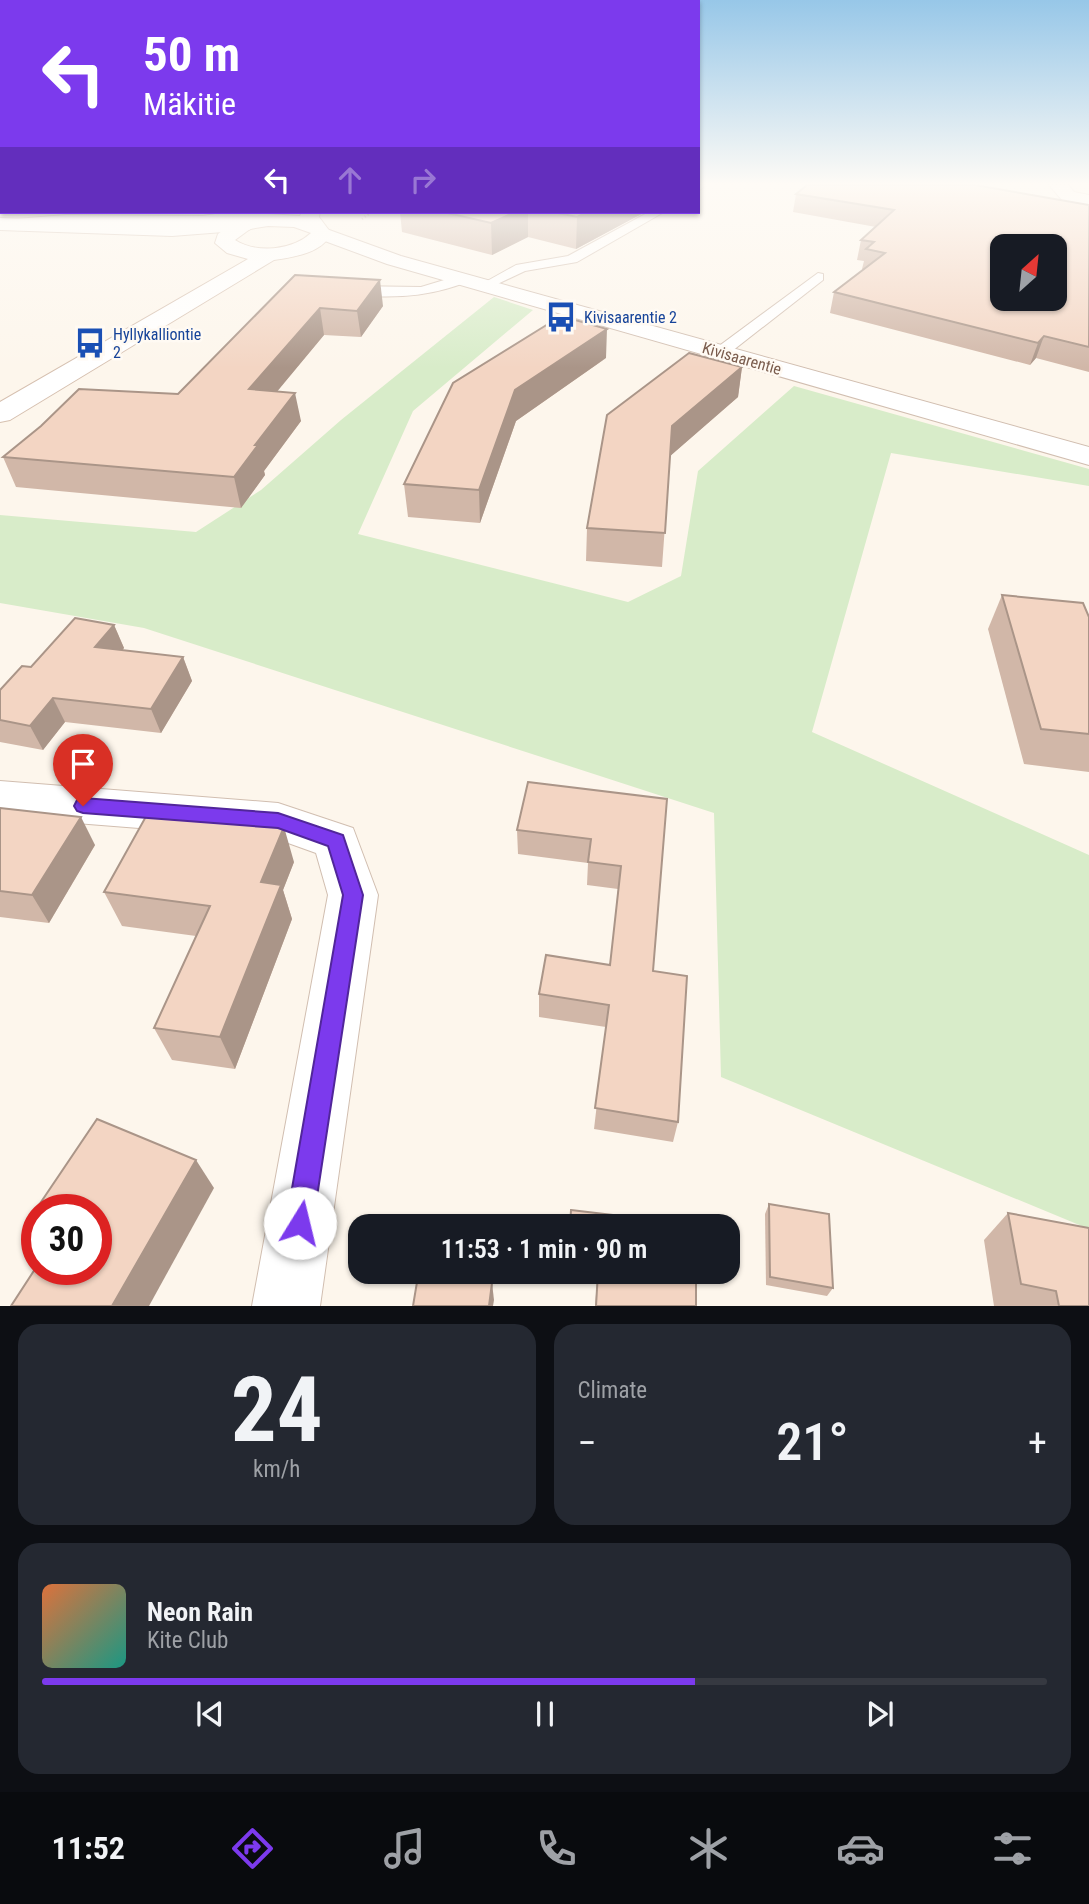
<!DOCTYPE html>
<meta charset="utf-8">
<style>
:root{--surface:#171b24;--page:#242831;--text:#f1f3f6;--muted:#9ea1a6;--line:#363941;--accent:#7c3aed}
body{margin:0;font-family:"Roboto Condensed",sans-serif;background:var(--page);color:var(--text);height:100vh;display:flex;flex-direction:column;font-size:26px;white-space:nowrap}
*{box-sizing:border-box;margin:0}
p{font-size:23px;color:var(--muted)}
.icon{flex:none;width:38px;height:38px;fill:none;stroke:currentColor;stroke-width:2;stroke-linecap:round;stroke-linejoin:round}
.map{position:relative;height:1306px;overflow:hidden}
.side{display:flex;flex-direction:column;gap:18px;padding:18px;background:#0d0f14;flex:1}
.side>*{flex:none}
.guide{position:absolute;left:0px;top:0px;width:700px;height:214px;box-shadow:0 2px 5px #0004;background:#7c3aed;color:#fff;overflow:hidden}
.needle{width:46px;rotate:27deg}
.controls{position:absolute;left:990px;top:234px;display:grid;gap:14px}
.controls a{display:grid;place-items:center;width:77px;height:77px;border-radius:14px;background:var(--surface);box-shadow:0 2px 5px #0004;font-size:35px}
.speed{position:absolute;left:21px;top:1194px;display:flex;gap:14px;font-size:35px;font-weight:700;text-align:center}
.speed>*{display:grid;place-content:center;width:91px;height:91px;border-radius:50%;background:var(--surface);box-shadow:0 2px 5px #0004;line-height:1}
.speed .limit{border:10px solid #d22;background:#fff;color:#111}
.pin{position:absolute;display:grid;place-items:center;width:60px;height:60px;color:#fff;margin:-72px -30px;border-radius:50% 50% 50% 0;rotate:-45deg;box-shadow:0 0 7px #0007}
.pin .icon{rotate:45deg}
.me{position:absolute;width:77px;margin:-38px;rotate:9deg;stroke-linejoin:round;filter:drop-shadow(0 0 5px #0008)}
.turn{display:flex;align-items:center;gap:24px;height:147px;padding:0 28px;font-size:32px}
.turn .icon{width:91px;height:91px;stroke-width:2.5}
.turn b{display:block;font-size:49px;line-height:60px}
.lanes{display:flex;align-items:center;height:66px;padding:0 28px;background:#0003;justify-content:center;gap:35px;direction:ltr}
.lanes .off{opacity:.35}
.big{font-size:52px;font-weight:600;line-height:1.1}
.side .card{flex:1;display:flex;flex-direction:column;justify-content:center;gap:10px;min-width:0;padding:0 24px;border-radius:21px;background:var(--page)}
.side .dial{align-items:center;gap:0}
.dial b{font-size:91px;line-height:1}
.song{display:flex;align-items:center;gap:21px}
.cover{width:84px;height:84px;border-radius:10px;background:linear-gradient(135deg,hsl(20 70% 55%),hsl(170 70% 35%))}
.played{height:7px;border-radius:4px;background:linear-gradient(90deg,var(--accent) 65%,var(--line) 65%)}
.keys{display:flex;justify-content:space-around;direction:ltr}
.heat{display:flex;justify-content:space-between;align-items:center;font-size:38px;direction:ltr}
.side .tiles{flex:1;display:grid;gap:18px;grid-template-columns:1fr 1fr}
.card:last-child{grid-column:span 2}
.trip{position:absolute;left:348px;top:1214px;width:392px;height:70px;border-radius:21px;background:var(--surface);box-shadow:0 2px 5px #0004;font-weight:600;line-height:70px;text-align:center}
.dock{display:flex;height:112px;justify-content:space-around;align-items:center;background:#090b0e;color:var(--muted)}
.dock .icon{width:49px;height:49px}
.dock .selected{color:var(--accent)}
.dock b{font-size:32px;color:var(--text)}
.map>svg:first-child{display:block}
.green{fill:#d8ecc9}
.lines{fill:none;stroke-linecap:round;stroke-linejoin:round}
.service-casing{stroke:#d1beb0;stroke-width:2}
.minor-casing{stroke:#d1beb0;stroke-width:2}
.tertiary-casing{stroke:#d1beb0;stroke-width:2}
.secondary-casing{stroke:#d6c0b0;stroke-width:2}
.path{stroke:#d9b8a5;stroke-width:2.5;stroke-dasharray:1 2.5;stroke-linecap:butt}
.service{fill:#fff;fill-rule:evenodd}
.minor{fill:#fff;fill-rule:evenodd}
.tertiary{fill:#fff;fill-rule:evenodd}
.secondary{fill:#fff;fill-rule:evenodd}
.wall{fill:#d1b7a8}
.shaded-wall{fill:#aa9588}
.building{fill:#f3d5c3;stroke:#aa9588;stroke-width:2;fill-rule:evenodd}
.route{fill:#7c3aed;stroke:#51269a;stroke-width:2}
.labels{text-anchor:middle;stroke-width:5;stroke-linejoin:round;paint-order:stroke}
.far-transit-label{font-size:16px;fill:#164399;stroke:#fffaf3;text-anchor:start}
.far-street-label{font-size:16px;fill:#7a5c4d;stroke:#fffaf3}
</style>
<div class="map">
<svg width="1089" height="1306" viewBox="0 0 1089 1306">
<rect width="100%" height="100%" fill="#fdf6ec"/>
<path class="green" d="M 494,297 L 533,310 L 413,411 L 358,534 L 628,602 L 681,576 L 698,471 L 794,386 L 1089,469 L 1089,486 L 891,453 L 812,732 L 1089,855 L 1089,1229 L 721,1077 L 714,813 L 144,628 L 0,603 L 0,515 L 196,532 L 261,490 L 341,420 Z"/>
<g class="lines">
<g class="service-casing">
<g id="service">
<path d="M 698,185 L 707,185 L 698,191 Z"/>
<rect x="0" y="201" width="2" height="8"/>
<path d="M 649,212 L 664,212 L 577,262 L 525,271 L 487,289 L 480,285 L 516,265 L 568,256 Z"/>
<path d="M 818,273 L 823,274 L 823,280 L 727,355 L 715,355 L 713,352 L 715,349 Z"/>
<path d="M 464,274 L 471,278 L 469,281 C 435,295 403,298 367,296 C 357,295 348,296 341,290 L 348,286 L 421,287 Z"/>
</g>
</g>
<g class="minor-casing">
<g id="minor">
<path d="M 1049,185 L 1068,185 L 1074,192 L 1089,195 L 1089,207 L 1062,200 Z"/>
<path d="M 0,781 L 278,803 L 353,828 L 378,895 L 320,1306 L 252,1306 L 328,895 L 316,853 L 277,839 L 0,817 Z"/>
</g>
</g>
<g class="tertiary-casing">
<g id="tertiary">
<path d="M 0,218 L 172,224 L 249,218 L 259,224 L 249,230 L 172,236 L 0,230 Z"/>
<path d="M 321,227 L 401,256 L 1089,447 L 1089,465 L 387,264 L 314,237 L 311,233 L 314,229 Z"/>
</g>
</g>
<g class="secondary-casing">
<path id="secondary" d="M 228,212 L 268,212 L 267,214 L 300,216 L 302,212 L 320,212 L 319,217 L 331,233 C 323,253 294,257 274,260 L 10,420 L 0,422 L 0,402 L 248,259 L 227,253 L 215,243 L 218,234 L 234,222 C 171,234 105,225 41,228 C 29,229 8,234 0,224 L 3,220 L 66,215 L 203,216 ZM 268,226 L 294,227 L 311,233 C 293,250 257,254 235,240 L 250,229 Z"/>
</g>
<path class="path" d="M 362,219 L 371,212"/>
<use href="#service" class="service"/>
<use href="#minor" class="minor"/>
<use href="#tertiary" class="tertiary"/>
<use href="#secondary" class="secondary"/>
</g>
<g class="wall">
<path d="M 796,194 L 1089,205 L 1089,372 L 1036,358 L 1030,365 L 830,313 L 834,292 L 863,270 L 862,269 L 864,261 L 857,260 L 861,240 L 876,227 L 793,212 Z"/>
<path d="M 400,212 L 645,212 L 576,249 L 528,237 L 492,255 L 402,232 Z"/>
<path d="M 295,275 L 383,306 L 361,337 L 324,335 L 277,391 L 301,421 L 264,471 L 265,475 L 241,508 L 16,487 L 3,457 L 41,426 L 178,394 Z"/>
<path d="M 606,358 L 516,421 L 480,523 L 408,517 L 404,484 Z"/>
<path d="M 742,367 L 738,397 L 670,456 L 662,567 L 586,561 L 587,528 Z"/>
<path d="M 1002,595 L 1089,617 L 1089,772 L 1024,764 L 988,629 Z"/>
<path d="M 114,625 L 124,648 L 122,650 L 183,657 L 192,681 L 161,733 L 65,722 L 43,750 L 0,742 L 0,690 L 31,667 Z"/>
<path d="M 667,799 L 653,971 L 678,1122 L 673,1142 L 594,1129 L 606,1027 L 539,1017 L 539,994 L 610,965 L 618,889 L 587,885 L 588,863 L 518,854 L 517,830 Z"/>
<path d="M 0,808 L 95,845 L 49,923 L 0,917 Z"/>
<path d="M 294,862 L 283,890 L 292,919 L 235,1069 L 172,1060 L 154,1028 L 196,936 L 122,926 L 104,892 Z"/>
<path d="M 769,1204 L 833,1288 L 827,1296 L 766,1285 L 765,1214 Z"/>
<path d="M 1008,1213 L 1089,1306 L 994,1306 L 984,1240 Z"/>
<path d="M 566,1272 L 696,1272 L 696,1306 L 595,1306 L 597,1282 L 566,1279 Z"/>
</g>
<g class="shaded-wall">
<path d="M 515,212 L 528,212 L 528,237 L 492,255 L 491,223 Z"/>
<path d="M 588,212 L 645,212 L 576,249 L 577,217 Z"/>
<path d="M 380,280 L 383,306 L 361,337 L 357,311 Z"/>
<path d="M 320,308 L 324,335 L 256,417 L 249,389 Z"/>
<path d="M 607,329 L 606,358 L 516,421 L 480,523 L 479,490 L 515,390 Z"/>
<path d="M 1044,336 L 1036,358 L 1030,365 L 1038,343 Z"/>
<path d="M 742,367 L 738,397 L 669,457 L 672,426 Z"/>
<path d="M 295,393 L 301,421 L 264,471 L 265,475 L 241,508 L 234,477 L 255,445 Z"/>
<path d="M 114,625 L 124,648 L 105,671 L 95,647 Z"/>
<path d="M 183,657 L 192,681 L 161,733 L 151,709 Z"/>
<path d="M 53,698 L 65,722 L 43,750 L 30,726 Z"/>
<path d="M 81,817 L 95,845 L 49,923 L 32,895 Z"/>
<path d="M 284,827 L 294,862 L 283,890 L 292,919 L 235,1069 L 220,1037 L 261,882 Z"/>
<path d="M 196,1160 L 214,1188 L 149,1306 L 112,1306 Z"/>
<path d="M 492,1283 L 494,1300 L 493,1306 L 489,1306 Z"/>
</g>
<g class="building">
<path d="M 807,185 L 975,185 L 1089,205 L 1089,347 L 1044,336 L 1038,343 L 834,292 L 885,253 L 866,249 L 874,242 L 861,240 L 894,210 L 796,194 ZM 1003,247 L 1055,247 L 1055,299 L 1003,299 Z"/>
<path d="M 443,212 L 515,212 L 491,223 Z"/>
<path d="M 553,212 L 588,212 L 577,217 Z"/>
<path d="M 295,275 L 380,280 L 357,311 L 320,308 L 249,389 L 295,393 L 255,445 L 258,445 L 234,477 L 3,457 L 41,426 L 79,389 L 178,394 Z"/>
<path d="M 561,316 L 607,329 L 515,390 L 479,490 L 404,484 L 453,383 Z"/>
<path d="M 689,353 L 742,367 L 672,426 L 665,533 L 587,528 L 607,415 Z"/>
<path d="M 1002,595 L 1083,603 L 1089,617 L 1089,734 L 1041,729 Z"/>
<path d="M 75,618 L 114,625 L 95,647 L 183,657 L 151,709 L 53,698 L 30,726 L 0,720 L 0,690 L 22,666 L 31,667 Z"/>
<path d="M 528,782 L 667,799 L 653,971 L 687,976 L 678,1122 L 595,1108 L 609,1005 L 539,994 L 546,955 L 610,965 L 621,866 L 588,862 L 591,839 L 517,830 Z"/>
<path d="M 0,808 L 81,817 L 32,895 L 0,891 Z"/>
<path d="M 149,811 L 284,827 L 261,882 L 281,885 L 220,1037 L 154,1028 L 210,906 L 104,892 Z"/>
<path d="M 97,1119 L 196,1160 L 112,1306 L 11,1306 L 37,1266 L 37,1269 L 96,1269 L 96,1209 L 49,1209 L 39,1205 Z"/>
<path d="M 769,1204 L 829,1214 L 833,1288 L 770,1277 Z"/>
<path d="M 571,1210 L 696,1225 L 696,1227 L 570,1227 Z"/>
<path d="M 1008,1213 L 1089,1228 L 1089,1306 L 1059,1306 L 1056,1291 L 1021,1284 Z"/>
<path d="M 598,1272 L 696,1272 L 696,1306 L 596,1306 Z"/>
<path d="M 418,1276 L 492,1283 L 489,1306 L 413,1306 Z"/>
</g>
<linearGradient id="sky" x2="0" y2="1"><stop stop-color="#97c7e8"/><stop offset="0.5" stop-color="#fefbf6"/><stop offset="1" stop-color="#fefbf6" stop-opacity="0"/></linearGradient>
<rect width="1089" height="368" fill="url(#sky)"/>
<path class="route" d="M 83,798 L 278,813 L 343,835 L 363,895 L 313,1223 L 309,1233 L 300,1237 L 290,1233 L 286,1223 L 343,895 L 328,846 L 278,828 L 83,813 L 77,811 L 74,806 L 77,800 Z"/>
<defs>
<g id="bus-bare" transform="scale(2.415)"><path d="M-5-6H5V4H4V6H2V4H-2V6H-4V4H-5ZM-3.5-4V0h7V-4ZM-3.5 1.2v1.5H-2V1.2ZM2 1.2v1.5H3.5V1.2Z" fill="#1a4fb4" stroke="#fffaf3" stroke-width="2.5" paint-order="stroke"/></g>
</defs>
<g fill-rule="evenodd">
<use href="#bus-bare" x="561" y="317"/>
<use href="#bus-bare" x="90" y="343"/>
</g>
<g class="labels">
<g class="far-transit-label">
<text x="584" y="323">Kivisaarentie 2</text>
<text x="113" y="340">Hyllykalliontie<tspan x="113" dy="18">2</tspan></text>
</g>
<g class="far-street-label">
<text transform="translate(742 358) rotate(16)" y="6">Kivisaarentie</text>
</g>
</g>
</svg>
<div class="controls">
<a><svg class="needle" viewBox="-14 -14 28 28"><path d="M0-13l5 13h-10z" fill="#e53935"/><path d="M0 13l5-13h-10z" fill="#9ea1a6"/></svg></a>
</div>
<div class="speed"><div class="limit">30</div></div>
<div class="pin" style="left:83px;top:806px;background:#d93025"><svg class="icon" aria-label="arrive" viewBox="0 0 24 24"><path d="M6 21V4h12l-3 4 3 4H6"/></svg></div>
<svg class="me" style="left:300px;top:1223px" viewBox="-20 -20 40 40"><circle r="19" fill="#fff"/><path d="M0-13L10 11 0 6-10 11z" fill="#7c3aed"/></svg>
<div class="trip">11:53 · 1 min · 90 m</div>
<div class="guide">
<div class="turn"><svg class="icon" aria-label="left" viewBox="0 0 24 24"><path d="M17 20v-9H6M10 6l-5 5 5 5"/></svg><div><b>50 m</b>Mäkitie</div></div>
<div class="lanes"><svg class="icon" aria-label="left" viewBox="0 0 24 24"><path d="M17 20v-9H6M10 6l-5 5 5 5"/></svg><svg class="icon off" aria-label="ahead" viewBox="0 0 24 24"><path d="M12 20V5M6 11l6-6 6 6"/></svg><svg class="icon off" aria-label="right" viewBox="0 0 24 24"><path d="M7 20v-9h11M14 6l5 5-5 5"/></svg></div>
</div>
</div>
<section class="side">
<div class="tiles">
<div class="card dial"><b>24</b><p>km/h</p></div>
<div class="card"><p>Climate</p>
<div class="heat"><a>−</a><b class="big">21°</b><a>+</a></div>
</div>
<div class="card">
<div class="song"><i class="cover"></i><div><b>Neon Rain</b><p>Kite Club</p></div></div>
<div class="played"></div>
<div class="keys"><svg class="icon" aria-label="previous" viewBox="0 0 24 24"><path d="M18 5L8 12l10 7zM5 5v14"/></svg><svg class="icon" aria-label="pause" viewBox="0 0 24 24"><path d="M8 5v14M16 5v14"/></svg><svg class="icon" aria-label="next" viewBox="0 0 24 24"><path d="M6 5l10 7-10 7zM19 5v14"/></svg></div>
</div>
</div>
</section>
<nav class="dock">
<b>11:52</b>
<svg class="icon selected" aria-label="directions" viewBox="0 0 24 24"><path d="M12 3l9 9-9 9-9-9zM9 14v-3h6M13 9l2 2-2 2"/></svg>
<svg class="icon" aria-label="music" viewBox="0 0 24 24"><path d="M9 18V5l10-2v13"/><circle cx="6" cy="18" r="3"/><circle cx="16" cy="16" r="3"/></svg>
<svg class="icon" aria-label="phone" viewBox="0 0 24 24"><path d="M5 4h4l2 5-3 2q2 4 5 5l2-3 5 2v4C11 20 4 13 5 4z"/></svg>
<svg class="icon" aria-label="climate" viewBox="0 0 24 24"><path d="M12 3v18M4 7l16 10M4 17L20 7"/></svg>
<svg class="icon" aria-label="car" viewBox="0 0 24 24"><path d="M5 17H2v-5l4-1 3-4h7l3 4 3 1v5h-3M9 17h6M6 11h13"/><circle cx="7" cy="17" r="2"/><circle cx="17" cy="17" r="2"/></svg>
<svg class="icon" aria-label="filters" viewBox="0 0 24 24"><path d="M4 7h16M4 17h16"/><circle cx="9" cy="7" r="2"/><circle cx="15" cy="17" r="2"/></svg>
</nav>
